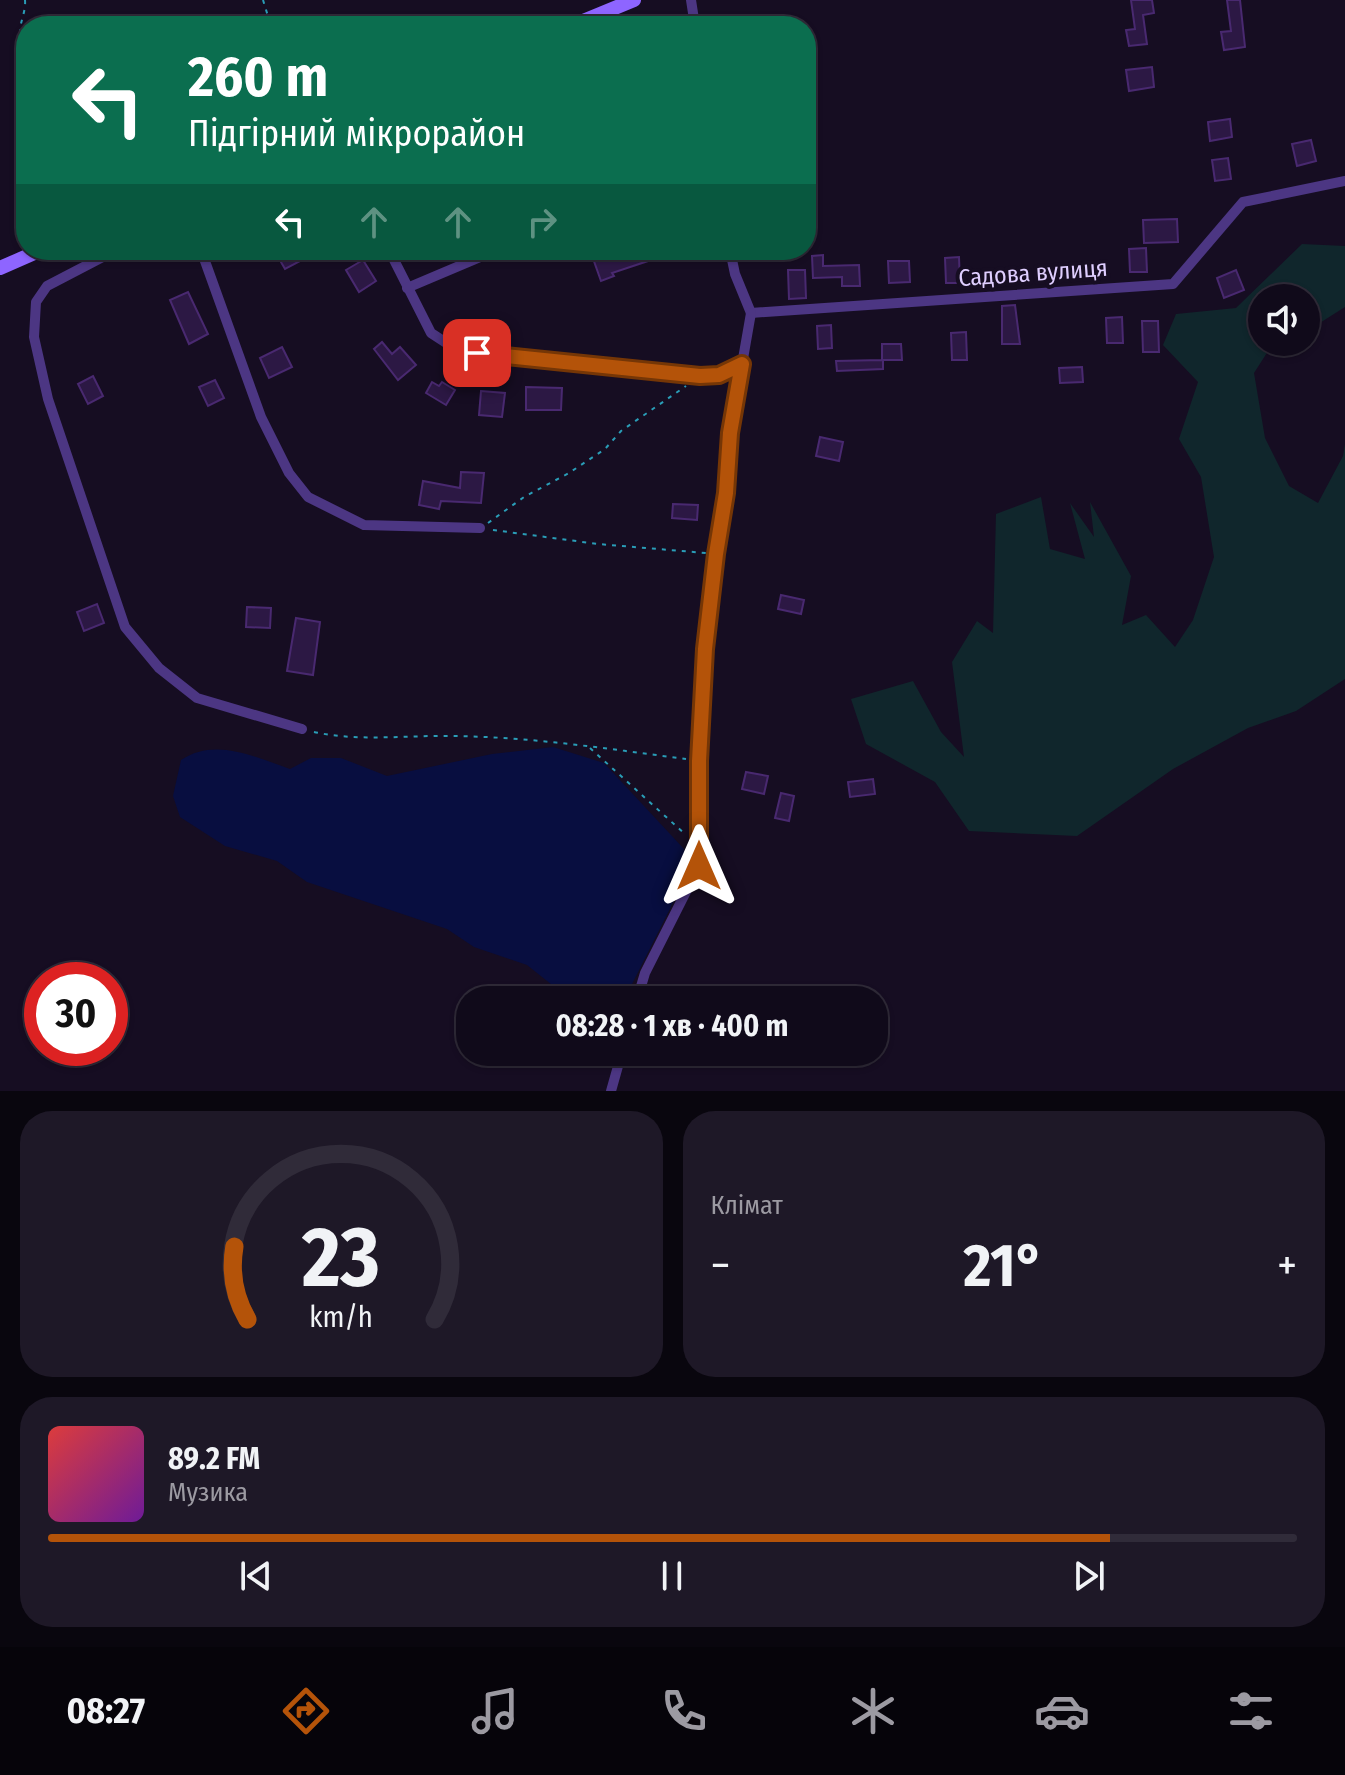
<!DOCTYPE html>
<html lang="uk">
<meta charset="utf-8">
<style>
:root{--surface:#100a1a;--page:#1e1827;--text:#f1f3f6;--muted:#9c9aa2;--line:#302b39;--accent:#b45309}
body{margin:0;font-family:"Fira Sans Condensed",sans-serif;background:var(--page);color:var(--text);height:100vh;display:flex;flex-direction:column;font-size:30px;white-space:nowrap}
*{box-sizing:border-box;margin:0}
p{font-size:26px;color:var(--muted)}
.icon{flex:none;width:44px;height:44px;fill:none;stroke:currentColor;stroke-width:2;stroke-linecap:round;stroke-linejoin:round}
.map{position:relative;height:1091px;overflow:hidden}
.side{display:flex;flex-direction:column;gap:20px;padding:20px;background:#09060e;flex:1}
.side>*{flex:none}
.hud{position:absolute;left:16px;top:16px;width:800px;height:244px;border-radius:32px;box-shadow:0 2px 6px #0004,0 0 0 2px var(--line);background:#0b6e4f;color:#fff;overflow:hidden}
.controls{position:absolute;left:1248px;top:284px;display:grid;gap:16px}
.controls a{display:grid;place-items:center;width:72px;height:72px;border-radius:50%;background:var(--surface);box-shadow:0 2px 6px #0004,0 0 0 2px var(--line);font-size:40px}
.speed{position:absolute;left:24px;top:962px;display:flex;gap:16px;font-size:40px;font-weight:700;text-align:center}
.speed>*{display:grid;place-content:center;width:104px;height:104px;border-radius:50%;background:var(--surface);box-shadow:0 2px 6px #0004,0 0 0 2px var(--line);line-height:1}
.speed .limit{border:12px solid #d22;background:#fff;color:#111}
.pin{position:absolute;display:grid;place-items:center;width:68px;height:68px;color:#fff;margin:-34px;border-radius:16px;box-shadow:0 4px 12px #0006}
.me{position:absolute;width:88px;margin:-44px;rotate:0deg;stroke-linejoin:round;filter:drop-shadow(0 0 6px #0008)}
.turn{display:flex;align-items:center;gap:28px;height:168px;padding:0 40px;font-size:36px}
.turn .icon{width:104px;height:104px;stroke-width:2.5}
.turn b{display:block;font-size:56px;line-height:68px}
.lanes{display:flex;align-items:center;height:76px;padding:0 40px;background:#0003;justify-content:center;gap:40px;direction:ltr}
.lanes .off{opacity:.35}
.big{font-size:60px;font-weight:700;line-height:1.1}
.side .tile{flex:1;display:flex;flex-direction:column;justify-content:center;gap:12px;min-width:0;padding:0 28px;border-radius:32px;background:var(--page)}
.side .dial{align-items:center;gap:0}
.dial svg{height:208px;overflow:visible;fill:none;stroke:var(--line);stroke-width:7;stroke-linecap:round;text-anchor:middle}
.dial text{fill:var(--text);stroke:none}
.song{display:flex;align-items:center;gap:24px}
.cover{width:96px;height:96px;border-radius:12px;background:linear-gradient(135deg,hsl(0 70% 55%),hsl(280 70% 35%))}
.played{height:8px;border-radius:4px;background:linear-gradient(90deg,var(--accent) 85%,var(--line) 85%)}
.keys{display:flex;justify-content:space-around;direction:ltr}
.heat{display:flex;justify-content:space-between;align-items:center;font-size:44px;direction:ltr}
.side .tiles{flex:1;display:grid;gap:20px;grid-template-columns:1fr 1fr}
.tile:last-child{grid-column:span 2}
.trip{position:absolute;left:456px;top:986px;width:432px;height:80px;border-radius:32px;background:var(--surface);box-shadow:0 2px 6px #0004,0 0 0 2px var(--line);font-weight:700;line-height:80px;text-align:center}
.menu{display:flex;height:128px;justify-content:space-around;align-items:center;background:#06040a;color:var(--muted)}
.menu .icon{width:56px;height:56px}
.menu .active{color:var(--accent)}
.menu b{font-size:36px;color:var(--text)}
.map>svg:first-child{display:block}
.green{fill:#10262c}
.water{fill:#080e40}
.building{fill:#2c1844;stroke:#492970;stroke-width:2}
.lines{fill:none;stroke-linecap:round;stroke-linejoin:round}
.path{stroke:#2a9db7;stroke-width:2;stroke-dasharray:4 6;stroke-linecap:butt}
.street{stroke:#4c3683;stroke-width:10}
.secondary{stroke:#8e65ff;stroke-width:14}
.route-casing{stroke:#753606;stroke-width:20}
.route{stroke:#b45309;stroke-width:14}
.labels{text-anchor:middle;stroke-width:8;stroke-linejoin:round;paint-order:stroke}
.street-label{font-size:24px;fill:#dfceff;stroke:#160d22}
</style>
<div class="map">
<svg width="1345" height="1091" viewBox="0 0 1345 1091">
<rect width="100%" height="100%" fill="#160d22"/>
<path class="green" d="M 1302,244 L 1345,246 L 1345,307 L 1315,326 L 1306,325 L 1306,298 L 1262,298 L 1262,342 L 1274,342 L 1254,373 L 1265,438 L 1289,486 L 1318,503 L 1343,456 L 1345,444 L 1345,679 L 1296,711 L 1248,728 L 1173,769 L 1077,836 L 969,831 L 935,782 L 866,744 L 851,699 L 913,681 L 941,732 L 964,757 L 952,662 L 977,621 L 993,633 L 996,514 L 1041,497 L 1050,549 L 1085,559 L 1070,503 L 1094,537 L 1090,502 L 1131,576 L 1122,625 L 1146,615 L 1175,647 L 1193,620 L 1214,557 L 1201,477 L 1179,439 L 1198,382 L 1163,345 L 1176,314 L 1236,308 Z"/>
<path class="water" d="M 553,747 L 604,763 L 684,849 L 688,873 L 624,1000 L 571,1000 L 527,965 L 474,947 L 447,929 L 307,882 L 277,861 L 225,846 L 180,817 L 173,796 L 181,760 C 215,737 255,757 290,769 L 311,758 L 341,758 L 387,776 L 492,754 Z"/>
<g class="building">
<path d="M 1131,0 L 1152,0 L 1154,13 L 1143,15 L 1147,44 L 1129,46 L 1126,30 L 1135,29 Z"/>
<path d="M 1227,0 L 1240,0 L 1245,47 L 1224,50 L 1221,32 L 1231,31 Z"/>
<path d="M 1152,67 L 1154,87 L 1129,91 L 1126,70 Z"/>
<path d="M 1230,119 L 1232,137 L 1210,141 L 1208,122 Z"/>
<path d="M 1311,140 L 1316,161 L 1297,166 L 1292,144 Z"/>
<path d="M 1228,158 L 1231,179 L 1215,181 L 1212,160 Z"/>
<path d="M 1177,219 L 1178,242 L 1144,243 L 1143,220 Z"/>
<path d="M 1146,248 L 1147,272 L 1130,272 L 1129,249 Z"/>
<path d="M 274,250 L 321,250 L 285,269 Z"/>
<path d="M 590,250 L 630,250 L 631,254 L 648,250 L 651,260 L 612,273 L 614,276 L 601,281 Z"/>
<path d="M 823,255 L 823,266 L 859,265 L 860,286 L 842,286 L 842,277 L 813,278 L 812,256 Z"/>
<path d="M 959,257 L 960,283 L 946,283 L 945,258 Z"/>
<path d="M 363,260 L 376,281 L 359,292 L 346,270 Z"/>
<path d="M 888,261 L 909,261 L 910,282 L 889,283 Z"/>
<path d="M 788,270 L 805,270 L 806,298 L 789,299 Z"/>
<path d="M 1236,270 L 1244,290 L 1224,298 L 1217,278 Z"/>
<path d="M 188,292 L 208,334 L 189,344 L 170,300 Z"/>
<path d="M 1015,305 L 1020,344 L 1002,344 L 1002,306 Z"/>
<path d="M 1122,317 L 1123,343 L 1107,343 L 1106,318 Z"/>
<path d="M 1142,321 L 1158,321 L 1159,352 L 1143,352 Z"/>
<path d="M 831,325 L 832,348 L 818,349 L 817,326 Z"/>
<path d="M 966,332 L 967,360 L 952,360 L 951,333 Z"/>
<path d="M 382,342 L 392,354 L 400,347 L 416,365 L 398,380 L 374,349 Z"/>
<path d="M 882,344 L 901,344 L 902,360 L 883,360 L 883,369 L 837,371 L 836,361 L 882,360 Z"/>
<path d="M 282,347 L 292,367 L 269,378 L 260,358 Z"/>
<path d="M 1082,367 L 1083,382 L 1060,383 L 1059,368 Z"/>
<path d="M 93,376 L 103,396 L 88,404 L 78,384 Z"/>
<path d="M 215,380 L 224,398 L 208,406 L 199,387 Z"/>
<path d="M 432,382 L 439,386 L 442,382 L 455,390 L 446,405 L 426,393 Z"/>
<path d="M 526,387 L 562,388 L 561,410 L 526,410 Z"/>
<path d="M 481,391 L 505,393 L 502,417 L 479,415 Z"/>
<path d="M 820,437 L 843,442 L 839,461 L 816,456 Z"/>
<path d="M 461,472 L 484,473 L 481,503 L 441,501 L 439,509 L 419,505 L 423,481 L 460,488 Z"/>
<path d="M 673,504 L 698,505 L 697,520 L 672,518 Z"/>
<path d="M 781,595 L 804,600 L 801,614 L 778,609 Z"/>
<path d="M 97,604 L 104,623 L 84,631 L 77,612 Z"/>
<path d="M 247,607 L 271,608 L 270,628 L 246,627 Z"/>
<path d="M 296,618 L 320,622 L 313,675 L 287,671 Z"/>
<path d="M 746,772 L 768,776 L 764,794 L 742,789 Z"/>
<path d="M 873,779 L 875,794 L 850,797 L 848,782 Z"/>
<path d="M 781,793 L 794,796 L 789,821 L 775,818 Z"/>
</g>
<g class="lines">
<g class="path">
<path d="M 25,0 C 26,12 20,21 20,32 C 19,48 22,63 26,78"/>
<path d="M 263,0 L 271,26"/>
<path d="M 488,523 L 524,497 L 569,473 L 605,449 L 621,431 L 686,386"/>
<path d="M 493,530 L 598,544 L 706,553"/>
<path d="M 314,732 C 360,742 407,735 454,736 C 532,737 609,749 686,759"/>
<path d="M 590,748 L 686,835"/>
</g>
<g class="street">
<path d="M 691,0 L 695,26"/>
<path d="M 116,250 L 47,286 L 36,302 L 34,337 L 48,399 L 125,627 L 159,668 L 197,698 L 302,729"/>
<path d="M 201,250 L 261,417 L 289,473 L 308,497 L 364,525 L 480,528"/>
<path d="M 389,250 L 431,333 L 454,348 L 477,353 L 700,376 L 719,375 L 742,364"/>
<path d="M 730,250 L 735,274 L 751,313 L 1173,284 L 1243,202 L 1345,181"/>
<path d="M 407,288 L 497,250"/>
<path d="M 637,1000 L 645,973 L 699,866 L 699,761 L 705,649 L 716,554 L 726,493 L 730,433 L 751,313"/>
<path d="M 611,1091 L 622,1052"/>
</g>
<g class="secondary">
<path d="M 571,26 L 634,0"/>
<path d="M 0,268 L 41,250"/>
</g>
</g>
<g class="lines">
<g class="route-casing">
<path id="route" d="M 477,353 L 700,376 L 719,375 L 742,364 L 730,433 L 726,493 L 716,554 L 705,649 L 699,761 L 699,866"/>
</g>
<use href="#route" class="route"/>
</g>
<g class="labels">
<g class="street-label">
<text transform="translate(1033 273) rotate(-4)" y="8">Садова вулиця</text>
</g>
</g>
</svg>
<div class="controls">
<a><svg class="icon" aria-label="sound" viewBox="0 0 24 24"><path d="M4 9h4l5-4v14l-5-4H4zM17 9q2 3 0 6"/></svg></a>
</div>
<div class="speed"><div class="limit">30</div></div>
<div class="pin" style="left:477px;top:353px;background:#d93025"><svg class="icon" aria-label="arrive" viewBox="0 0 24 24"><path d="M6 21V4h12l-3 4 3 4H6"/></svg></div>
<svg class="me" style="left:699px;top:866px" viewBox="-20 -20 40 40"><path d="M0-17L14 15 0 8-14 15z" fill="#b45309" stroke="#fff" stroke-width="4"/></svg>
<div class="trip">08:28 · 1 хв · 400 m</div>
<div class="hud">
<div class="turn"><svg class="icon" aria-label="left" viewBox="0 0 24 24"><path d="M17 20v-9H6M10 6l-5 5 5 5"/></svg><div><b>260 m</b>Підгірний мікрорайон</div></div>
<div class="lanes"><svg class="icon" aria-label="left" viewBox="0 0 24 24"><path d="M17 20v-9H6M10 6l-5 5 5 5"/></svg><svg class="icon off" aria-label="ahead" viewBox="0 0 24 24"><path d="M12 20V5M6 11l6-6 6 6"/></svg><svg class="icon off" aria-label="ahead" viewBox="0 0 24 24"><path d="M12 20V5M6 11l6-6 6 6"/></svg><svg class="icon off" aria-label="right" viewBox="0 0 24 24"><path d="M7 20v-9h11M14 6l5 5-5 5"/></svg></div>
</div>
</div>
<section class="side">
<div class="tiles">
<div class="tile dial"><svg viewBox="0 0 100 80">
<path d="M14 69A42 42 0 1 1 86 69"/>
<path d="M14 69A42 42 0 0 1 9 41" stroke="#b45309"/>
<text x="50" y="56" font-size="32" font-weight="700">23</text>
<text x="50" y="72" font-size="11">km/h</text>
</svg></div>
<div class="tile"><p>Клімат</p>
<div class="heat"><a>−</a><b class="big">21°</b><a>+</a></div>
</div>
<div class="tile">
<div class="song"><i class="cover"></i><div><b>89.2 FM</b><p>Музика</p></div></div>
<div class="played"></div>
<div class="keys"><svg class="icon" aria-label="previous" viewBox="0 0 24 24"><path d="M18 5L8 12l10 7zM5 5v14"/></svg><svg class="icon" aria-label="pause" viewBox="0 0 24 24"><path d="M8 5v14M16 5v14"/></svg><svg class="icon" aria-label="next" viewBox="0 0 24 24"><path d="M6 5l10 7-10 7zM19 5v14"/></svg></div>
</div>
</div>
</section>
<nav class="menu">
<b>08:27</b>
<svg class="icon active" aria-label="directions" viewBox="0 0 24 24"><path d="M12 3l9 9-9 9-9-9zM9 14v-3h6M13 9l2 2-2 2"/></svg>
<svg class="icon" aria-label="music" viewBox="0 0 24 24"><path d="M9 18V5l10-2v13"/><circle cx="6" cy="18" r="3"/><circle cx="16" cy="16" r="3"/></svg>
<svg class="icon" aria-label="phone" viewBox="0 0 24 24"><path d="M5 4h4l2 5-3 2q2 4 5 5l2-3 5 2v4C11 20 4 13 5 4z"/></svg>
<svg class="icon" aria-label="climate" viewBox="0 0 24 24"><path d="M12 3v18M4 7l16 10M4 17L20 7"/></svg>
<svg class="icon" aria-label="car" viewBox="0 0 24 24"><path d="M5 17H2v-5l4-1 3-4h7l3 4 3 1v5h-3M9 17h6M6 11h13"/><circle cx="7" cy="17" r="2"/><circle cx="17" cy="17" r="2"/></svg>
<svg class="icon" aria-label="filters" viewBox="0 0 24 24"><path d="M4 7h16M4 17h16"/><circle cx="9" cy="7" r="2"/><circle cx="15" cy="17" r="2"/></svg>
</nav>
